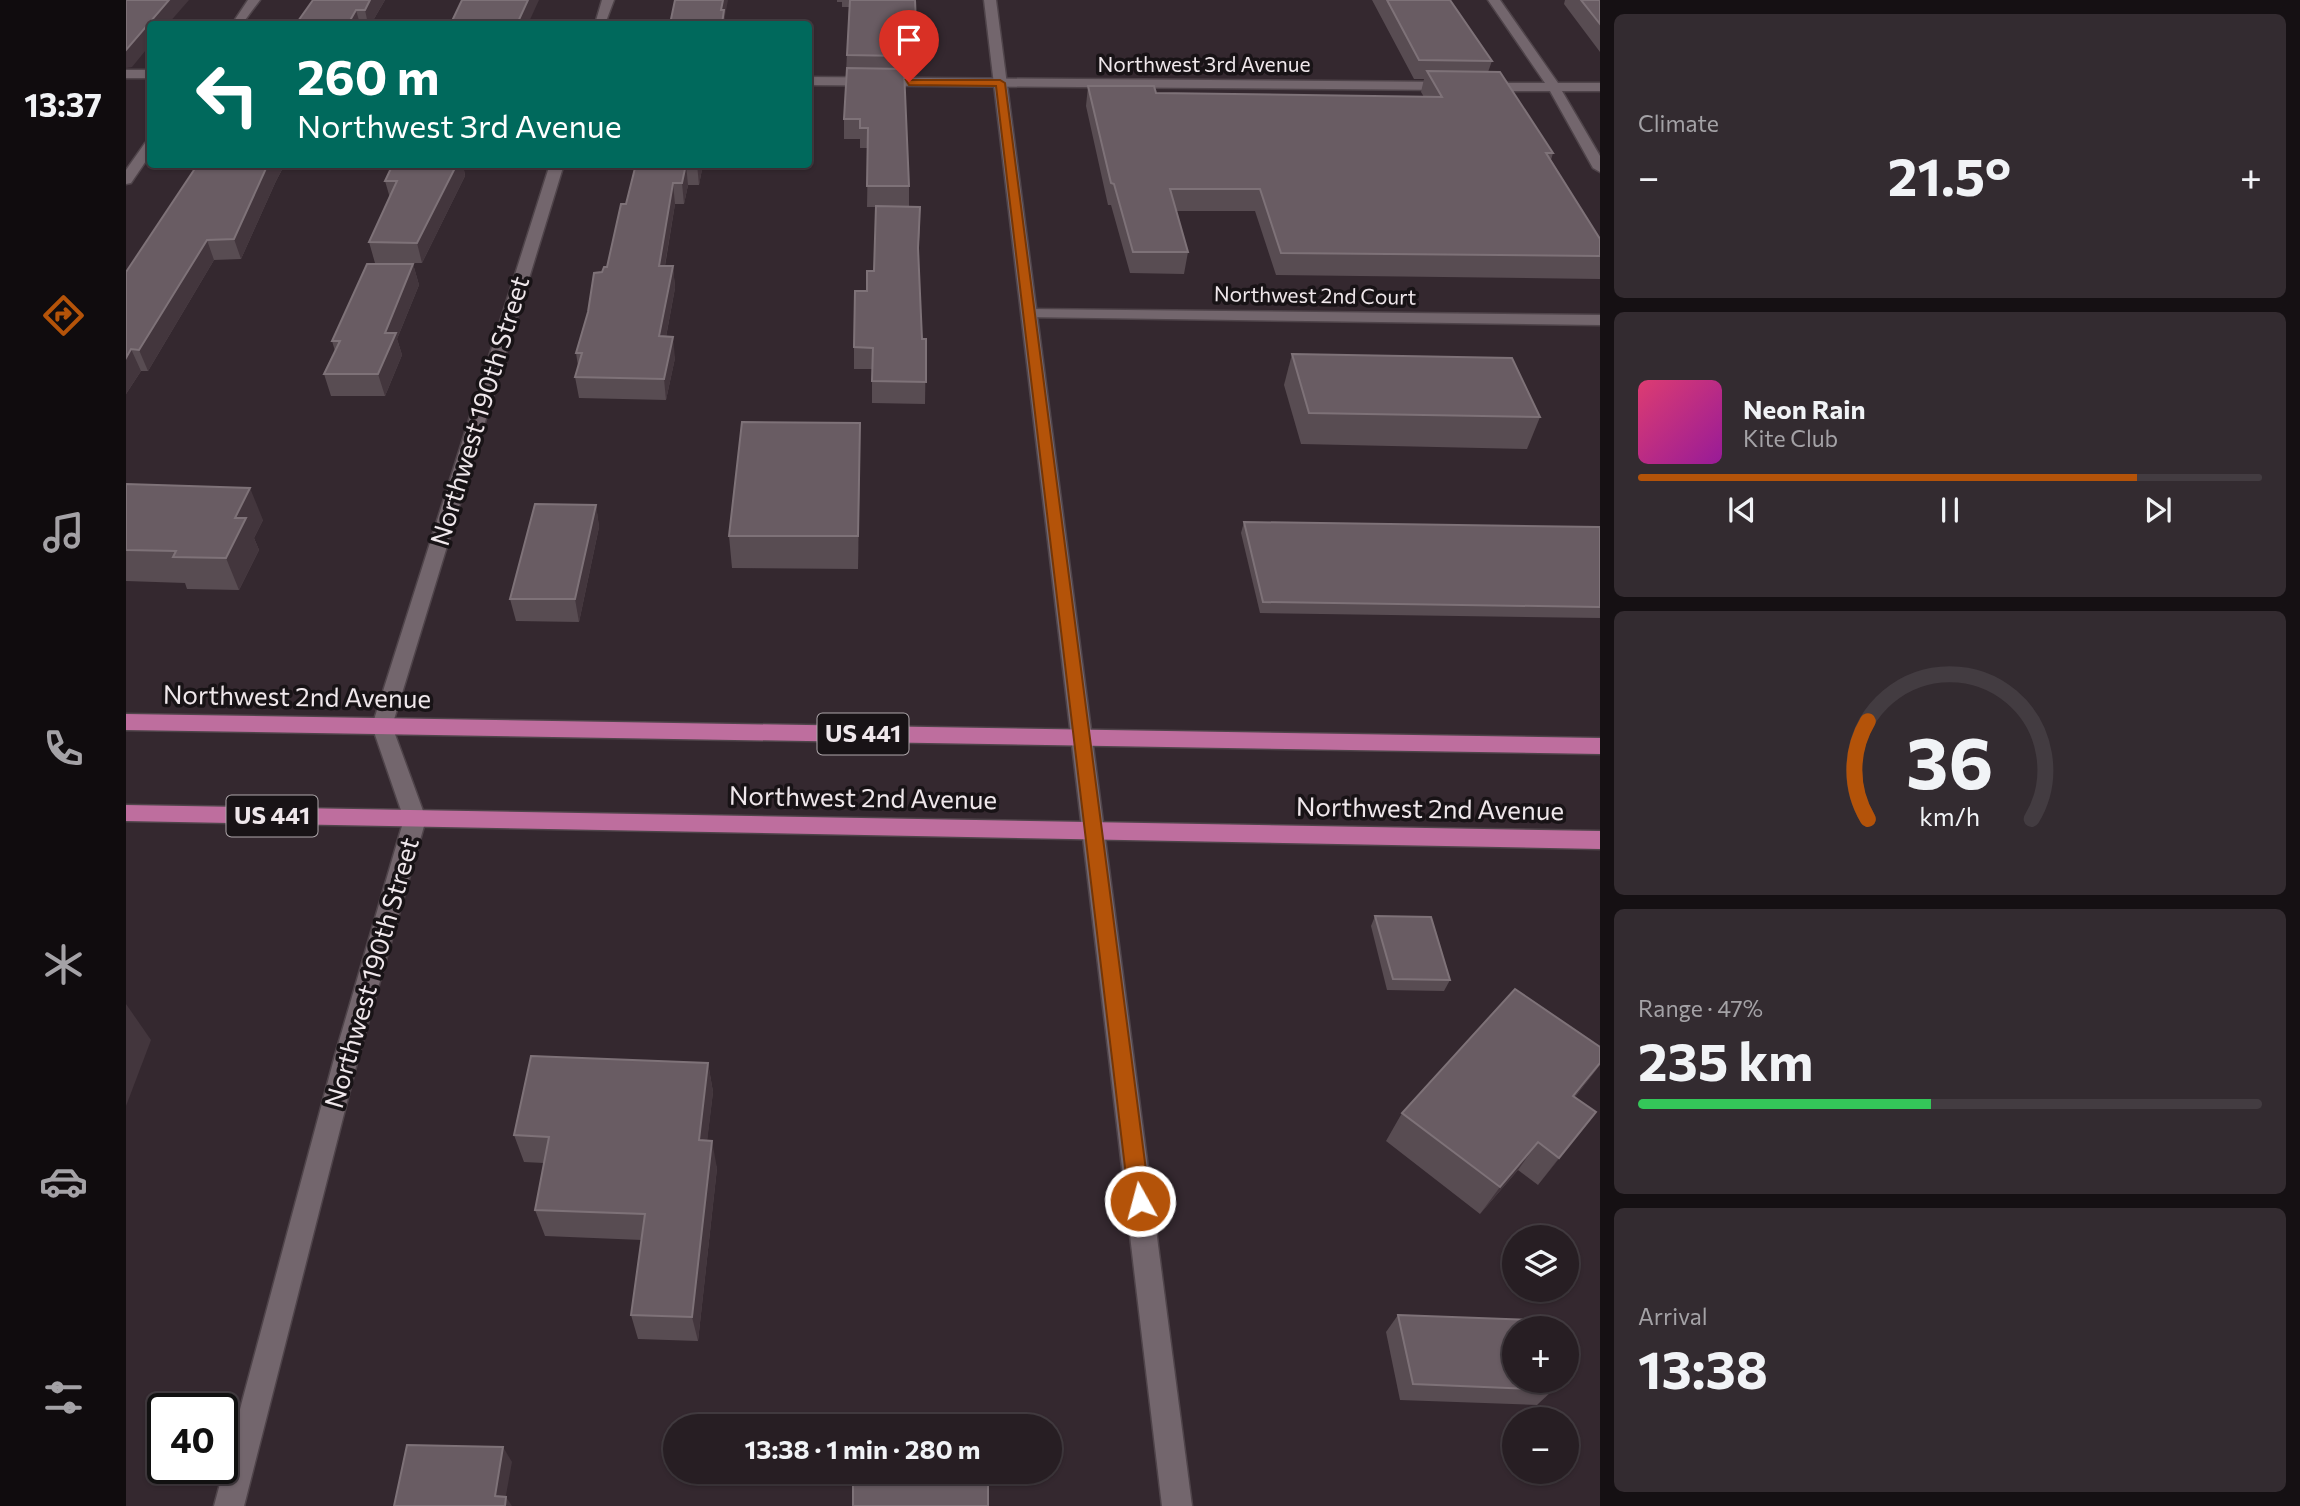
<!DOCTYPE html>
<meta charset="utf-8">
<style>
:root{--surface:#271e23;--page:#332b30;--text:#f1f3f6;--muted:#a4a2a6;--line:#433c41;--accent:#b45309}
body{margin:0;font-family:Commissioner,sans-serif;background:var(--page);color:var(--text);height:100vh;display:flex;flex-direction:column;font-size:26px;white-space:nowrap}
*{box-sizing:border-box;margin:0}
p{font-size:23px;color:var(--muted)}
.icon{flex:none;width:38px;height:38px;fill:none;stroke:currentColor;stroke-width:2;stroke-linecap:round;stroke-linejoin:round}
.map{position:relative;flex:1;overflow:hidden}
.sheet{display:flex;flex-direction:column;gap:14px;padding:14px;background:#151013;width:700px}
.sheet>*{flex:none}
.guide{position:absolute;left:21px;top:21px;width:665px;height:147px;border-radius:7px;box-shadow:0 2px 5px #0004,0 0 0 2px var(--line);background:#00695c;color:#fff;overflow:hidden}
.tools{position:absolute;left:1376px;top:1225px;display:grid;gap:14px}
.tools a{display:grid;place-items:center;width:77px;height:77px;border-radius:50%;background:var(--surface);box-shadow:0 2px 5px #0004,0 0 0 2px var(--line);font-size:35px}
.speed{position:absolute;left:21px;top:1393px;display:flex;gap:14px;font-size:35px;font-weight:700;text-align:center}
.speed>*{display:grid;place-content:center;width:91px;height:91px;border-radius:50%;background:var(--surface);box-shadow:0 2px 5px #0004,0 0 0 2px var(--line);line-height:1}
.speed .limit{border:4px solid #111;border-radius:10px;background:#fff;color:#111}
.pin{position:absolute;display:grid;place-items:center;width:60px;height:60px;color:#fff;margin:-72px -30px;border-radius:50% 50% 50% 0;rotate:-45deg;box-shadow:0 0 7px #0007}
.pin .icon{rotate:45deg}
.me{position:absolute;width:77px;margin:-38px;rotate:353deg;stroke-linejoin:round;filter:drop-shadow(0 0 5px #0008)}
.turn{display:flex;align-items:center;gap:24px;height:147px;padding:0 35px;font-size:32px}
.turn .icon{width:91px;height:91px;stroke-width:2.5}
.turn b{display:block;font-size:49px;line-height:60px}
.big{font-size:52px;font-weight:700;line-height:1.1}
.sheet .card{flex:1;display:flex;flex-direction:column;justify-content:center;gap:10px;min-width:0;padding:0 24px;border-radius:10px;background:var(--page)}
.sheet .dial{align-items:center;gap:0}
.dial svg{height:182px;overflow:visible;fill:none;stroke:var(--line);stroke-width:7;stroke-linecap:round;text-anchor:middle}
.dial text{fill:var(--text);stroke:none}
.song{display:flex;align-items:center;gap:21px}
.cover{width:84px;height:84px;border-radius:10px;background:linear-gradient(135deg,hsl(340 70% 55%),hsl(300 70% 35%))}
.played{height:7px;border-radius:4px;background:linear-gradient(90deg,var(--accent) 80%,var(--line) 80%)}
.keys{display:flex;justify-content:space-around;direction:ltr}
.heat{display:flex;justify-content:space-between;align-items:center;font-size:38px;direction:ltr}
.charge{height:10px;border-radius:5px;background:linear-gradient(90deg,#34c759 47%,var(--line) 0)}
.trip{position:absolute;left:537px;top:1414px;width:399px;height:70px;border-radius:35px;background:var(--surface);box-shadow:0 2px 5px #0004,0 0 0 2px var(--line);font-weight:700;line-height:70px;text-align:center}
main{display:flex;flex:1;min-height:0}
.dock{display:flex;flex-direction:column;width:126px;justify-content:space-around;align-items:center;background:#100c0e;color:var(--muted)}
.dock .icon{width:49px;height:49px}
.dock .on{color:var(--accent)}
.dock b{font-size:32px;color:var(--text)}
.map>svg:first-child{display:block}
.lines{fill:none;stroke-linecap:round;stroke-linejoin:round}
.street-casing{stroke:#4f444a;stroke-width:3}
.secondary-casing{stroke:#4f444a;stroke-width:3}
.primary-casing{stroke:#4f444a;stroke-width:3}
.street{fill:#73666d;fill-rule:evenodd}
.secondary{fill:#73666d;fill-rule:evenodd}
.primary{fill:#be6e9e;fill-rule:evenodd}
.wall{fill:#584c52}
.shaded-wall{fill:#43363d}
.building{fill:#695c63;stroke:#7e7278;stroke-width:2}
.route{fill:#b45309;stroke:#753606;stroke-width:2}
.labels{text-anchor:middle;stroke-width:7;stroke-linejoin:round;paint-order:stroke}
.far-street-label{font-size:21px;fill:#efe7eb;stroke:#181316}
.shield{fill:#181316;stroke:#aea7ab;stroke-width:2}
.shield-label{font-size:24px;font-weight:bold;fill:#efe7eb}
.street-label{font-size:26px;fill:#efe7eb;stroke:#181316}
</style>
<main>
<nav class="dock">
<b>13:37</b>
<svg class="icon on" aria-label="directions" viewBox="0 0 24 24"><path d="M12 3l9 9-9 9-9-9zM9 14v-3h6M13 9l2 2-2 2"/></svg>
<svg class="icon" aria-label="music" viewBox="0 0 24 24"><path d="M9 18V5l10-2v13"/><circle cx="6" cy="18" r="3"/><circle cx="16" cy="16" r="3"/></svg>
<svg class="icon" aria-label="phone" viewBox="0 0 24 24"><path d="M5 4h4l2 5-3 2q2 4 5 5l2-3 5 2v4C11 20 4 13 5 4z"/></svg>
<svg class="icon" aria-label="climate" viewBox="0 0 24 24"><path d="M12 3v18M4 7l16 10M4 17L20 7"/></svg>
<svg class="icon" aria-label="car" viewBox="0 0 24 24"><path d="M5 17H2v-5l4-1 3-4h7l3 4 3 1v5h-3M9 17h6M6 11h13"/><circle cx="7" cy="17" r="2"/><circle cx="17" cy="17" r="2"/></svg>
<svg class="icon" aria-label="filters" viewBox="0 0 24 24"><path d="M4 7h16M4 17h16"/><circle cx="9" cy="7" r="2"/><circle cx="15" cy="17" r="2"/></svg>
</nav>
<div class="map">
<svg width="1474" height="1506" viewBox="0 0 1474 1506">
<rect width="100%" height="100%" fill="#34282f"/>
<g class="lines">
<g class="street-casing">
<g id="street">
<path d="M 122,0 L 134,0 L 116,24 L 106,24 Z"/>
<path d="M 476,0 L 488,0 L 479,24 L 469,24 Z"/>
<path d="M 1362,0 L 1374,0 L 1432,83 L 1474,83 L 1474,91 L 1436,91 L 1474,156 L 1474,172 L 1467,168 L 1424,91 L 1357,91 L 1351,87 L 1357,83 L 1419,83 Z"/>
<rect x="0" y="70" width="24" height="8"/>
<path d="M 682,77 L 1324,82 L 1330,86 L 1324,90 L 682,85 Z"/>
<path d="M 24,142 L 24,155 L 5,183 L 0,184 L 0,170 L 19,143 Z"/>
<path d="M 424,164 L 438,164 L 266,726 L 300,819 L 233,1055 L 118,1506 L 88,1506 L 209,1055 L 278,819 L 246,726 Z"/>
<path d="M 903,309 L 1474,315 L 1474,325 L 898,317 L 898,311 Z"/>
</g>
</g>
<g class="secondary-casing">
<path id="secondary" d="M 858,0 L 870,0 L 1066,1506 L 1036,1506 Z"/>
</g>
<g class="primary-casing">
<g id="primary">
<path d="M 0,714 L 1474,738 L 1474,754 L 0,730 Z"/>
<path d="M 0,805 L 1474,831 L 1474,849 L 0,821 Z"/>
</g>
</g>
<use href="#street" class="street"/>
<use href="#secondary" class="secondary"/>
<use href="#primary" class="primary"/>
</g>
<g class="wall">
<path d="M 187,0 L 259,0 L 245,24 L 170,24 Z"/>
<path d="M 711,0 L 789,0 L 790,43 L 785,43 L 784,58 L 778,58 L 777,69 L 783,186 L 783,207 L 794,228 L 792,255 L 796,339 L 800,339 L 799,404 L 746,403 L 746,369 L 728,369 L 728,347 L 741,291 L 748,271 L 750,207 L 741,207 L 742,148 L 734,148 L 734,139 L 718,139 L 718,119 L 723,7 L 716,7 L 716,2 L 711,2 Z"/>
<path d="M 1246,0 L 1324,0 L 1366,61 L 1362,72 L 1427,153 L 1425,160 L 1474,239 L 1474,279 L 1150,275 L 1129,211 L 1050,211 L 1062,252 L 1058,274 L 1004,273 L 985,205 L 982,205 L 960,106 L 962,86 L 1030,93 L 1298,97 L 1295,92 L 1298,79 L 1288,79 Z"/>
<path d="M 1439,0 L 1474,0 L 1474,52 L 1438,4 Z"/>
<path d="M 72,164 L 159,164 L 150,181 L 115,259 L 88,260 L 22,371 L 15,371 L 0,394 L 0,272 Z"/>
<path d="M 267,164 L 339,164 L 338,170 L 339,176 L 296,263 L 249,263 L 243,242 L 264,198 L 259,181 Z"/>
<path d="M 510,164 L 577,164 L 573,185 L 562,185 L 558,204 L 549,204 L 539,266 L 547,266 L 549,288 L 540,337 L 549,358 L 540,400 L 453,398 L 449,377 L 452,366 L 450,353 L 476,272 L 481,267 L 500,204 Z"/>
<path d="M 287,264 L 293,285 L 271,339 L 276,355 L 259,396 L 205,396 L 198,374 L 209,351 L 206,341 Z"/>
<path d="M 1166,354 L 1414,417 L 1401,449 L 1175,444 L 1158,385 Z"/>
<path d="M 734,454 L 732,569 L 606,568 L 603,536 Z"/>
<path d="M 0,484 L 137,520 L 128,538 L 133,550 L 113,590 L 61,589 L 59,583 L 0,581 Z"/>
<path d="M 470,505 L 473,527 L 453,622 L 390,621 L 384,599 Z"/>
<path d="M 1118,522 L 1474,527 L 1474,618 L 1134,613 L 1115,533 Z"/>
<path d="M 1249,916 L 1324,980 L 1318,991 L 1261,990 L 1245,926 Z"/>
<path d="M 1474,1047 L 1474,1065 L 1449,1097 L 1470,1112 L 1412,1185 L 1392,1170 L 1354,1214 L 1260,1141 L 1276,1113 Z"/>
<path d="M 582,1063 L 587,1092 L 581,1140 L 591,1168 L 572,1341 L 512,1339 L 505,1315 L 516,1240 L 419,1236 L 409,1210 L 418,1163 L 398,1162 L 388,1135 Z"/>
<path d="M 1272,1315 L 1427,1390 L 1411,1405 L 1274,1400 L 1260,1332 Z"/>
</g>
<g class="shaded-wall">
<path d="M 43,0 L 63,0 L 42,24 L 24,24 L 24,45 L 6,67 L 0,68 L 0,50 Z"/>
<path d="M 244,0 L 259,0 L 245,24 L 242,24 L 239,10 Z"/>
<path d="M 402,0 L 413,0 L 402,24 L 391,24 Z"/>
<path d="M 597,0 L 602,0 L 599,16 L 599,24 L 596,24 L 595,10 Z"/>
<path d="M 230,10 L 234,24 L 222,24 Z"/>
<path d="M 142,164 L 159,164 L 150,181 L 115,259 L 108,239 Z"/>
<path d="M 331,164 L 339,164 L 338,170 L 339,176 L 296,263 L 291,243 Z"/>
<path d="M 560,164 L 562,185 L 558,204 L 556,183 Z"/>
<path d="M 571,164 L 577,164 L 573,185 Z"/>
<path d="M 547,183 L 549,204 L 535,288 L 533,266 Z"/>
<path d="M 81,240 L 88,260 L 22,371 L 13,350 Z"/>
<path d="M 287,264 L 293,285 L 271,339 L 276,355 L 259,396 L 252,374 L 259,333 Z"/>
<path d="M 547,266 L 549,288 L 536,358 L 533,336 Z"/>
<path d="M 547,337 L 549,358 L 540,400 L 538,379 Z"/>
<path d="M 5,349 L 15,371 L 0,394 L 0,358 Z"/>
<path d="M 734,423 L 734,454 L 732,569 L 732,536 Z"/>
<path d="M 124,488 L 137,520 L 128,538 L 133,550 L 113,590 L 100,558 L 109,518 Z"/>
<path d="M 470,505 L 473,527 L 453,622 L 449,599 Z"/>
<path d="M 0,1004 L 25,1040 L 0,1106 Z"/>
<path d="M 582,1063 L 587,1092 L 578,1168 L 573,1140 Z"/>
<path d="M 1474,1063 L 1461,1082 L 1426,1124 L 1447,1096 Z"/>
<path d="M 1470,1112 L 1448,1140 L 1412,1185 L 1433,1158 Z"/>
<path d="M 586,1141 L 591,1168 L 572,1341 L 566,1317 Z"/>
<path d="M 1412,1142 L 1392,1170 L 1354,1214 L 1374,1187 Z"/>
<path d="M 377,1447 L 386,1462 L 378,1506 L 369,1496 Z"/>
<path d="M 380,1497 L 386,1506 L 379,1506 Z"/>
</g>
<g class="building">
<path d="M 0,0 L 43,0 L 0,50 Z"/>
<path d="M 187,0 L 244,0 L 239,10 L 230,10 L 222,24 L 170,24 Z"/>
<path d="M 336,0 L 402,0 L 391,24 L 325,23 Z"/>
<path d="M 549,0 L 597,0 L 595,10 L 598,10 L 596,24 L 544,24 Z"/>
<path d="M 724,0 L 789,0 L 790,24 L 785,24 L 785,39 L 777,39 L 778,56 L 721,55 Z"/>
<path d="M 1261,0 L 1324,0 L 1366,61 L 1293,60 Z"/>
<path d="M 1455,0 L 1474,0 L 1474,24 Z"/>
<path d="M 721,68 L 778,69 L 783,186 L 741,186 L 742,128 L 734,128 L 734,119 L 718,119 Z"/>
<path d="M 1301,71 L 1374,72 L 1427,153 L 1420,153 L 1474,239 L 1474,256 L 1155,253 L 1134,189 L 1044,189 L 1062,252 L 1007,252 L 988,184 L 985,183 L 962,86 L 1028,86 L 1030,93 L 1316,97 Z"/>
<path d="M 72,164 L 142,164 L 108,239 L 81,240 L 13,350 L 5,349 L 0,358 L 0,272 Z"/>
<path d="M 267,164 L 331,164 L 291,243 L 243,242 L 271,181 L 259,181 Z"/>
<path d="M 510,164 L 560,164 L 556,183 L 547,183 L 533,266 L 547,266 L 533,336 L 547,337 L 538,379 L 449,377 L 456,353 L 450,353 L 462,312 L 468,273 L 476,272 L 478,267 L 481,267 L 495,204 L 500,204 Z"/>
<path d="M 750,206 L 794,207 L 792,248 L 796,339 L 800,339 L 800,382 L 746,381 L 747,348 L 728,347 L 729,291 L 741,291 L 741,271 L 748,271 Z"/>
<path d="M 241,264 L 287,264 L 259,333 L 270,333 L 252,374 L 198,374 L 214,341 L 206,341 Z"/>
<path d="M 1166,354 L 1386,358 L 1414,417 L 1183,413 Z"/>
<path d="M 616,422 L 734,423 L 732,536 L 603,536 Z"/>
<path d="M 0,484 L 124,488 L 109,518 L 120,518 L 100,558 L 47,557 L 50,551 L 0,550 Z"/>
<path d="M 409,504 L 470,505 L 449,599 L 384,599 Z"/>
<path d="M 1118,522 L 1474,527 L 1474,607 L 1137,602 Z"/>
<path d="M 1249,916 L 1305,917 L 1324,980 L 1267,979 Z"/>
<path d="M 1389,989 L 1474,1047 L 1474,1063 L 1447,1096 L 1470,1112 L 1433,1158 L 1412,1142 L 1374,1187 L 1276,1113 Z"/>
<path d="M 405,1056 L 582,1063 L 573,1140 L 586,1141 L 566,1317 L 505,1315 L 519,1214 L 409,1210 L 423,1137 L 388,1135 Z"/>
<path d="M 1272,1315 L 1408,1320 L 1411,1328 L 1388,1328 L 1388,1381 L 1425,1381 L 1427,1390 L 1287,1384 Z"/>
<path d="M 281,1445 L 377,1447 L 369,1496 L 380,1497 L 379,1506 L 268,1506 Z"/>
<rect x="727" y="1472" width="135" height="34"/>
</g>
<path class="route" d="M 780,80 L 874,80 L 879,83 L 1024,1201 L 1021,1208 L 1014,1211 L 1006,1208 L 1003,1201 L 870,86 L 783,85 Z"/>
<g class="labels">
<g class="far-street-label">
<text x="1078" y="72">Northwest 3rd Avenue</text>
<text transform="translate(1189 296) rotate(1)" y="7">Northwest 2nd Court</text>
</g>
<g class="shield">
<rect x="691.5" y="713.5" width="91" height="41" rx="5"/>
<rect x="100.5" y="795.5" width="91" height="41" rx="5"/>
</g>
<g class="shield-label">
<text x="737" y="742">US 441</text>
<text x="146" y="824">US 441</text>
</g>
<g class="street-label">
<text transform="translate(354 411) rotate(-73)" y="9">Northwest 190th Street</text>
<text transform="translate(171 697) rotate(1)" y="9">Northwest 2nd Avenue</text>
<text transform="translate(737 798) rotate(1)" y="9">Northwest 2nd Avenue</text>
<text transform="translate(1304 809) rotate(1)" y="9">Northwest 2nd Avenue</text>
<text transform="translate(246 973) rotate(-74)" y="9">Northwest 190th Street</text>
</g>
</g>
</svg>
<div class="tools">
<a><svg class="icon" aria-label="layers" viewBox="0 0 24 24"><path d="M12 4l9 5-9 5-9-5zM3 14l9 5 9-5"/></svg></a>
<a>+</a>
<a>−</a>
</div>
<div class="speed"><div class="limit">40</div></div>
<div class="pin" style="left:783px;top:82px;background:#d93025"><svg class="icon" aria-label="arrive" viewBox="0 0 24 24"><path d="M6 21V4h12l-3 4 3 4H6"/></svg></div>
<svg class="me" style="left:1014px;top:1201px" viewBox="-20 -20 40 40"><circle r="17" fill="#b45309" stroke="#fff" stroke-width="3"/><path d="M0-11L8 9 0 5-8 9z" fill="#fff"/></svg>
<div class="trip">13:38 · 1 min · 280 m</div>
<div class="guide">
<div class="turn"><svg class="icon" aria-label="left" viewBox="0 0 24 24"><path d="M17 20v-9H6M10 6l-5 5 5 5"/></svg><div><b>260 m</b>Northwest 3rd Avenue</div></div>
</div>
</div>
<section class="sheet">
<div class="card"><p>Climate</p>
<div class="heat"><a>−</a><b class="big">21.5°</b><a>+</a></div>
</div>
<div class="card">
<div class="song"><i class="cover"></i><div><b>Neon Rain</b><p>Kite Club</p></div></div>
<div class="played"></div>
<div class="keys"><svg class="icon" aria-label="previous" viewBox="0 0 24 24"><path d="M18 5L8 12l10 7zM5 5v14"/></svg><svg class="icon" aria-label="pause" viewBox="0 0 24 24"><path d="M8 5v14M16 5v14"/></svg><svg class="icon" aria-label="next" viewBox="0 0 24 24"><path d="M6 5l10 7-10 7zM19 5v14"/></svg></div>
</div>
<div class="card dial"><svg viewBox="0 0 100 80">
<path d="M14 69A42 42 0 1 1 86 69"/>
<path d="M14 69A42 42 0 0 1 14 26" stroke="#b45309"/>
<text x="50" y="56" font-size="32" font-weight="700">36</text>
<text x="50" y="72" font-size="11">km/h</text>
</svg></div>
<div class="card"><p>Range · 47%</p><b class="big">235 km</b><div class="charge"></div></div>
<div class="card"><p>Arrival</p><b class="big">13:38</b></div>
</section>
</main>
